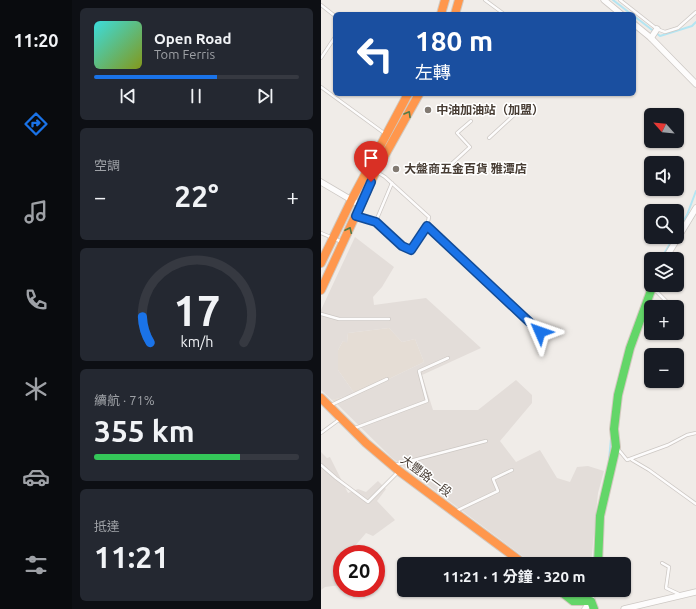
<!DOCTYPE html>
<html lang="zh-TW">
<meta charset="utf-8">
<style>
:root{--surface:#171b24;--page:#242831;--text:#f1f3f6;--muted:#9ea1a6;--line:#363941;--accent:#1a73e8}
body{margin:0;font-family:Ubuntu,"Noto Sans TC",sans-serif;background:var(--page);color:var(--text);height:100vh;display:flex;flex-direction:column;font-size:15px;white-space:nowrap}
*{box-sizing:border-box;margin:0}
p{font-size:13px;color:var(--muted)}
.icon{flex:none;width:22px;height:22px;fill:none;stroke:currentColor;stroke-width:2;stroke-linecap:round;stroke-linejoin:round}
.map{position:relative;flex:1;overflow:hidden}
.drawer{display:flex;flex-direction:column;gap:8px;padding:8px;background:#0d0f14;width:249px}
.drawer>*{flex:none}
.hud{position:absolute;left:12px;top:12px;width:303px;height:84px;border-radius:6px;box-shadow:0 1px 3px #0004;background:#1a4fa0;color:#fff;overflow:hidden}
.needle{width:26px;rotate:297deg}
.buttons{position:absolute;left:323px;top:108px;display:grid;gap:8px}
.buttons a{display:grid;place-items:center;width:40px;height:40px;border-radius:6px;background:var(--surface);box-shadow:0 1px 3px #0004;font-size:20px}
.speed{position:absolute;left:12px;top:545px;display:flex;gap:8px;font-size:20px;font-weight:700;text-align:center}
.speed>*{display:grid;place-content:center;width:52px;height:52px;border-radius:50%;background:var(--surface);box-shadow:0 1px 3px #0004;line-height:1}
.speed .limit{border:6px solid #d22;background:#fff;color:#111}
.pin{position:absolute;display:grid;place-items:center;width:34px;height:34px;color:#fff;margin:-41px -17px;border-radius:50% 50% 50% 0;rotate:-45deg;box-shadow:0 0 4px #0007}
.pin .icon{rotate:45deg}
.me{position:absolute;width:44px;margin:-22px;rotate:313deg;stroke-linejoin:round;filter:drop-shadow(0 0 3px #0008)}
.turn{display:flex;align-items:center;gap:14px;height:84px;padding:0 16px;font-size:18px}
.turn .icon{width:52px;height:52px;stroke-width:2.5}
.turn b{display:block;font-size:28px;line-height:34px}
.big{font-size:30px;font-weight:700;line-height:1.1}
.drawer .tile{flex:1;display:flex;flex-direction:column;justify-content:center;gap:6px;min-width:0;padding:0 14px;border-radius:6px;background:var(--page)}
.drawer .dial{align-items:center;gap:0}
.dial svg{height:104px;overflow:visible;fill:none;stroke:var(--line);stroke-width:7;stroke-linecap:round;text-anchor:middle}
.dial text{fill:var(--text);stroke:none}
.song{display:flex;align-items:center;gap:12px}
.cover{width:48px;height:48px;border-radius:6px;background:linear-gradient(135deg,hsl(180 70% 55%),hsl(70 70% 35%))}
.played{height:4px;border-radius:2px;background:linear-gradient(90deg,var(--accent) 60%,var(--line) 60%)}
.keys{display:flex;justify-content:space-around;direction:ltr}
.heat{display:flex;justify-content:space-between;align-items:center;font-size:22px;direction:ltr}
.charge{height:6px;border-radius:3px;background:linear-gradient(90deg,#34c759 71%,var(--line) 0)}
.trip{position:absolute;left:76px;top:557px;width:234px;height:40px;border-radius:6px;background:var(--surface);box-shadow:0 1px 3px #0004;font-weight:700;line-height:40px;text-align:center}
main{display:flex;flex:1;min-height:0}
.tab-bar{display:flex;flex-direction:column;width:72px;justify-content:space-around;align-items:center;background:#090b0e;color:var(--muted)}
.tab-bar .icon{width:28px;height:28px}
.tab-bar .current{color:var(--accent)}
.tab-bar b{font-size:18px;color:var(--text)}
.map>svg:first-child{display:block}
.residential{fill:#e5ddd5}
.industrial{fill:#e3ddd9}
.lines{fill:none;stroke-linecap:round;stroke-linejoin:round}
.stream{stroke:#b4e5f2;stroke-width:2}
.lane-casing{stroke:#cdc8c4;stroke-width:4}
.street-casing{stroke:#cdc8c4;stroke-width:7}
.fast-casing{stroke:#d2c9bf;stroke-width:10}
.slow-casing{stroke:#d2c9bf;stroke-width:10}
.lane{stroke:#fdfcfc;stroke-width:2.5}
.street{stroke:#fdfcfc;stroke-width:5.5}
.fast{stroke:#63d668;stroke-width:8}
.slow{stroke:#ff974d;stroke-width:8}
.oneway{stroke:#527a48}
.route-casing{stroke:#114b97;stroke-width:10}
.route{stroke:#1a73e8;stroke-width:7}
.poi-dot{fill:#827a72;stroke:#fff;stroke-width:1.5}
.labels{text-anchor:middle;stroke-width:3;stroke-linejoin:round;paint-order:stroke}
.poi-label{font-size:12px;font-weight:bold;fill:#473c33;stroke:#fff;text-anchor:start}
.street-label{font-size:12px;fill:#473c33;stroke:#fff}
</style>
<main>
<nav class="tab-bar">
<b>11:20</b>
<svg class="icon current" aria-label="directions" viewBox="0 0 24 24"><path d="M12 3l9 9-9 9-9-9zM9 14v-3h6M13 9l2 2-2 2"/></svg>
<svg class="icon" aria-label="music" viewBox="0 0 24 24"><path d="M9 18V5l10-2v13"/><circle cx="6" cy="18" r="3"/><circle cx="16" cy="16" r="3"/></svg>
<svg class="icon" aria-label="phone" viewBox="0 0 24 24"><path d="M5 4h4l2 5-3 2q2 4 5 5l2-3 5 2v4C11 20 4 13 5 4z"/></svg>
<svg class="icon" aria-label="climate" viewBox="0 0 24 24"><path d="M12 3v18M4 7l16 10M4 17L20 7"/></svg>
<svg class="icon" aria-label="car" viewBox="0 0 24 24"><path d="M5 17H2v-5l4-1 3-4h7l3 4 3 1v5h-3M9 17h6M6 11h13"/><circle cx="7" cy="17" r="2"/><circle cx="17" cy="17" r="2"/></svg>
<svg class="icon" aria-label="filters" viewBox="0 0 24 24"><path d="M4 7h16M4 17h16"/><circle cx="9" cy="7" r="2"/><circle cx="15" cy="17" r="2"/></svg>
</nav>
<section class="drawer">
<div class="tile">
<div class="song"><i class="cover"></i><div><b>Open Road</b><p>Tom Ferris</p></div></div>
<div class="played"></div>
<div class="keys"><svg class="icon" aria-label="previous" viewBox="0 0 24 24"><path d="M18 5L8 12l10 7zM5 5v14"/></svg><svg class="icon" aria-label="pause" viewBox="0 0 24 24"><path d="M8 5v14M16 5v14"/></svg><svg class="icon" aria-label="next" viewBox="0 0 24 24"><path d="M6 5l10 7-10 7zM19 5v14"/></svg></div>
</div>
<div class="tile"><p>空調</p>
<div class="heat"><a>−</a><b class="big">22°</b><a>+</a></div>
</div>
<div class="tile dial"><svg viewBox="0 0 100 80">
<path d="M14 69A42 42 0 1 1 86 69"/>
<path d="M14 69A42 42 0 0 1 8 49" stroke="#1a73e8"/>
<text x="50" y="56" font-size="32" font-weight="700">17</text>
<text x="50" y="72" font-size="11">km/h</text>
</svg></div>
<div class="tile"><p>續航 · 71%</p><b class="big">355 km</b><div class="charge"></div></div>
<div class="tile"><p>抵達</p><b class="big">11:21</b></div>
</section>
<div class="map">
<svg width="375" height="609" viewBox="0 0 375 609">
<rect width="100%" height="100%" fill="#f0ece8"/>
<path class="residential" d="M 68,328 L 81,342 L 94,339 L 103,362 L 16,404 L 11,400 L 34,394 L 17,370 L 17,350 L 22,341 L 26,342 L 27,333 Z"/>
<g class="industrial">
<path d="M 34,237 L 73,267 L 61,287 L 52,297 L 53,305 L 105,298 L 160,348 L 101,375 L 112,410 L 157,410 L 195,380 L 211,395 L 211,403 L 179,441 L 195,462 L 219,450 L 236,478 L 249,482 L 256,467 L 267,466 L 283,471 L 277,493 L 270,564 L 212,564 L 71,458 L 16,404 L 103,362 L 94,339 L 81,342 L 68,328 L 27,333 L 26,343 L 22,341 L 17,350 L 17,370 L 34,394 L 11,400 L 0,390 L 0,310 Z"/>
<path d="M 0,452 L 6,458 L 9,457 L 27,493 L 37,489 L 45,492 L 57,481 L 65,489 L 56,501 L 74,520 L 52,536 L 45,533 L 27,554 L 21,554 L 21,561 L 13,570 L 21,575 L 21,583 L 20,585 L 4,587 L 0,590 Z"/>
</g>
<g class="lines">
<g class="stream">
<path d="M 292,0 L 310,14"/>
<path d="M 313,16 L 339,36 L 371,26 L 375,22"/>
<path d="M 356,232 L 366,215 L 375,191"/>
<path d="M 340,259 L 353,237"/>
<path d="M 288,460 L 290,438"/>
<path d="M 272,564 L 274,553"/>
<path d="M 265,599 L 267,590"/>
</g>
<g class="lane-casing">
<g id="lane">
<path d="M 164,0 L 183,14"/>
<path d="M 299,0 L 336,29 L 344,32 L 357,28 L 375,12"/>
<path d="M 0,5 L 14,16"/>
<path d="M 0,58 L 14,37"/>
<path d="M 0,87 L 63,133"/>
<path d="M 168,138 L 194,114 L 213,114"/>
<path d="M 124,170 L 149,147 L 136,133 L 150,121"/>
<path d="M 56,172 L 64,177 L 108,217 L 106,226 L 219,332"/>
<path d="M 36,216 L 55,221 L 81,246 L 89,250 L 106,226"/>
<path d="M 55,221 L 71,183"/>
<path d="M 0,233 L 21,242"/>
<path d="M 333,289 L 351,307"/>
<path d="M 0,314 L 18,319 L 68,319"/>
<path d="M 321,319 L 330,321"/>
<path d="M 10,405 L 66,379"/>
<path d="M 34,428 L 106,401 L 98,371 L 127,358"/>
<path d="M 0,433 L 19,419"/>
<path d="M 297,449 L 306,460 L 347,445 L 366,435 L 375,433"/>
<path d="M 311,460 L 328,470 L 375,504"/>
<path d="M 0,465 L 15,478 L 47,502 L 77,472"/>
<path d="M 74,465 L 165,441"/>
<path d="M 135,511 L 177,491 L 172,479 L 191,470"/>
<path d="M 341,563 L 348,567 L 345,588 L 360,595"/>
</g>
</g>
<g class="street-casing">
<g id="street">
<path d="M 283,0 L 300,14"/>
<path d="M 313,24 L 330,38 L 375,84"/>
<path d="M 330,38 L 336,29"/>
<path d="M 0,182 L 39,205"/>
<path d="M 344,259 L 375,208"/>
<path d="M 264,609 L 270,601 L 272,590"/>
<path d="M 303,609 L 375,592"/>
</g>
</g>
<g class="fast-casing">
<g id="fast">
<path d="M 277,564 L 279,516 L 295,447 L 293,429 L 297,395 L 309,348 L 332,285"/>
<path d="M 238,590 L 252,601 L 270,601 L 273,609"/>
</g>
</g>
<g class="slow-casing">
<g id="slow">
<path d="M 120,14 L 124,0"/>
<path d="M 134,14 L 138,0"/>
<path d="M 0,263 L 31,199 L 87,94"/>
<path d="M 0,290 L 55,171 L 98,94"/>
<path d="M 0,398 L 45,443 L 78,471 L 203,564"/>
</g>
</g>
<use href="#lane" class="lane"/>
<use href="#street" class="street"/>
<use href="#fast" class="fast"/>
<use href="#slow" class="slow"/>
</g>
<defs><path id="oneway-chevron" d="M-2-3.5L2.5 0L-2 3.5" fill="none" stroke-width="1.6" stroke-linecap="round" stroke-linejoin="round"/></defs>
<g class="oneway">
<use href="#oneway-chevron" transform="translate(87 114) rotate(-60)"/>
<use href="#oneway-chevron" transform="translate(28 230) rotate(-65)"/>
</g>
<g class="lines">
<g class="route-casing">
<path id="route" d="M 50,182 L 35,216 L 55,222 L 81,246 L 90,250 L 106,226 L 219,332"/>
</g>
<use href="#route" class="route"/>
</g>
<g class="poi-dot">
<circle cx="107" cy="110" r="4"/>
<circle cx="75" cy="169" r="4"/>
</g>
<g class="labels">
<g class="poi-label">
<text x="115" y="114">中油加油站（加盟）</text>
<text x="83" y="173">大盤商五金百貨 雅潭店</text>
</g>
<g class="street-label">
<text transform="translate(105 476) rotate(37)" y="4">大豐路一段</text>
</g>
</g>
</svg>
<div class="buttons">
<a><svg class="needle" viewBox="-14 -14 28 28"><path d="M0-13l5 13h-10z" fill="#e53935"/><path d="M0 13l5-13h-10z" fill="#9ea1a6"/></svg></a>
<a><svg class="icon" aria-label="sound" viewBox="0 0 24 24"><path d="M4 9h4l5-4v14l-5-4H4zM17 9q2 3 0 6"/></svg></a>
<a><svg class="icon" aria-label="search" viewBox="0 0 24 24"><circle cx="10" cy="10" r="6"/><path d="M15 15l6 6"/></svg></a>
<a><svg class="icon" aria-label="layers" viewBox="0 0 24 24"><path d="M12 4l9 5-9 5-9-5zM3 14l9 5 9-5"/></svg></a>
<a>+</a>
<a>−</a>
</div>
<div class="speed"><div class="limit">20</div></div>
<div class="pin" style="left:50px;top:182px;background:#d93025"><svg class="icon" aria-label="arrive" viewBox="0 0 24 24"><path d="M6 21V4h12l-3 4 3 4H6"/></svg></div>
<svg class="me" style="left:219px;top:332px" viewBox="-20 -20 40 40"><path d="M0-17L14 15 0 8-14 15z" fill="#1a73e8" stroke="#fff" stroke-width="4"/></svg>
<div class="trip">11:21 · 1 分鐘 · 320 m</div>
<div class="hud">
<div class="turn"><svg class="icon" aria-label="left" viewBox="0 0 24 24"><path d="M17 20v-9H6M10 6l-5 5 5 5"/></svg><div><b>180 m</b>左轉</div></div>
</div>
</div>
</main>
